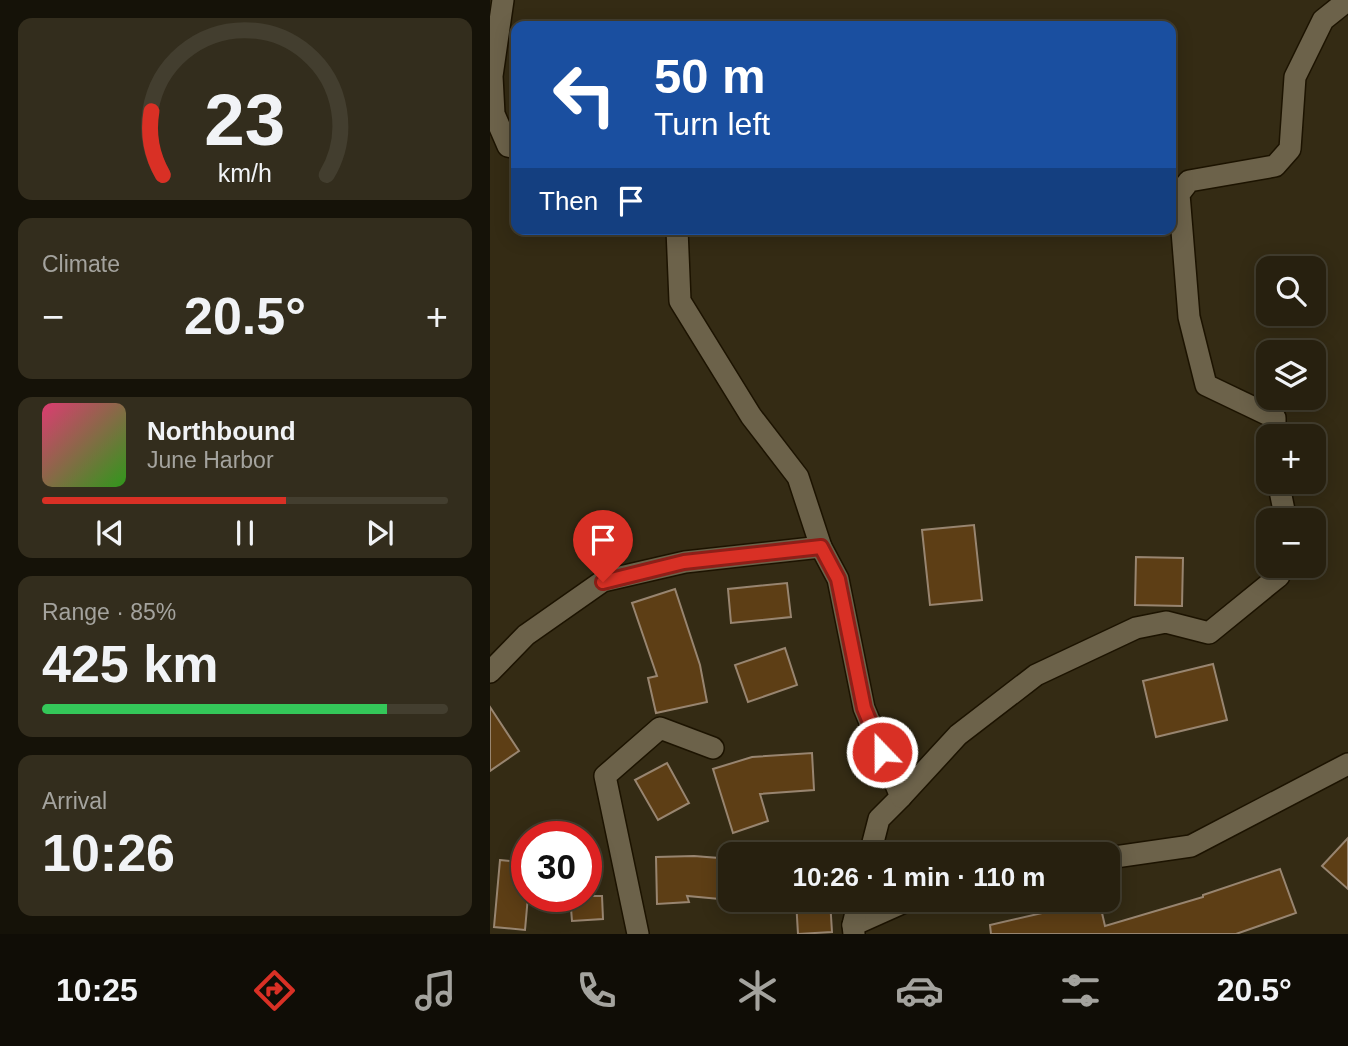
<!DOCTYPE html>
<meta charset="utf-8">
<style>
:root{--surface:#27200f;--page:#332d1d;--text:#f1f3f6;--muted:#a4a39e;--line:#433e2f;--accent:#d93025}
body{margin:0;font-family:Arial,sans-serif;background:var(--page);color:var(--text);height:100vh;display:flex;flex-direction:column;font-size:26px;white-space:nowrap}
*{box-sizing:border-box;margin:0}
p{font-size:23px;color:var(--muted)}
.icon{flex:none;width:38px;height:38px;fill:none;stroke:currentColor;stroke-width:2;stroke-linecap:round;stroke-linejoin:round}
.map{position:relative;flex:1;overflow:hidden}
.drawer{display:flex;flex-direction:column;gap:18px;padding:18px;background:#151208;width:490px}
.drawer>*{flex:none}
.guide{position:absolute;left:21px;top:21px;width:665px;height:214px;border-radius:14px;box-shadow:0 4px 18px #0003,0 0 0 2px var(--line);background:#1a4fa0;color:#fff;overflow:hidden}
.tools{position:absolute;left:766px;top:256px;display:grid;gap:14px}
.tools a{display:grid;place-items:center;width:70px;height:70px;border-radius:14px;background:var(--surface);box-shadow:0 4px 18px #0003,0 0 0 2px var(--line);font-size:35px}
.speed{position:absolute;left:21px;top:821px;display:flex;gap:14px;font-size:35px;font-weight:700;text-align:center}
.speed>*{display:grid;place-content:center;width:91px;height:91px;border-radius:50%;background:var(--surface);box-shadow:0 4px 18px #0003,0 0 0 2px var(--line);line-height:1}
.speed .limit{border:10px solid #d22;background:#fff;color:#111}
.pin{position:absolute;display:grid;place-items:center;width:60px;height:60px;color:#fff;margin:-72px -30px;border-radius:50% 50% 50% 0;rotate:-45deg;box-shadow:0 0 7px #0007}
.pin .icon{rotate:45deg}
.me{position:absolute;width:77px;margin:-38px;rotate:338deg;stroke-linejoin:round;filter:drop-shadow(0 0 5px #0008)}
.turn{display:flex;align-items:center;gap:24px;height:147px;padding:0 28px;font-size:32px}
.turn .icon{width:91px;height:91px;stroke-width:2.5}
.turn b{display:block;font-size:49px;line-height:60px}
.then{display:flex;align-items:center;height:66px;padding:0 28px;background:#0003;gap:14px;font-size:26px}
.big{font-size:52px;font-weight:700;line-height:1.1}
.drawer .widget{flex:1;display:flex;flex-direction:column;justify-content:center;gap:10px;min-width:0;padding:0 24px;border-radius:14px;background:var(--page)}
.drawer .dial{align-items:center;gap:0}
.dial svg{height:182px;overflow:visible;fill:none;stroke:var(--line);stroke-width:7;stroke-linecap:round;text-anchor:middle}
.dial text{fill:var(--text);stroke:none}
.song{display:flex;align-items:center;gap:21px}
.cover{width:84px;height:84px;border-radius:10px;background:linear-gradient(135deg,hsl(340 70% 55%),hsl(110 70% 35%))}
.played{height:7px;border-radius:4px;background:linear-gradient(90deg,var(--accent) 60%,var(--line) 60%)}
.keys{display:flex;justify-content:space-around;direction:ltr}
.heat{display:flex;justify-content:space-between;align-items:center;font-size:38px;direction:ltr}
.charge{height:10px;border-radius:5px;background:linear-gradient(90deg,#34c759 85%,var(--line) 0)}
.trip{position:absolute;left:228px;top:842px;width:402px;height:70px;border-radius:14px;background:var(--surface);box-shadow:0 4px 18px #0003,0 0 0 2px var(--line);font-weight:700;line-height:70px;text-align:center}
.tab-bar{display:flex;height:112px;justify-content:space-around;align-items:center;background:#100d06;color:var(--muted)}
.tab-bar .icon{width:49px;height:49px}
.tab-bar .selected{color:var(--accent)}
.tab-bar b{font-size:32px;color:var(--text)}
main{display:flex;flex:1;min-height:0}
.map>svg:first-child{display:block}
.building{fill:#5d3e15;stroke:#988570;stroke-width:2}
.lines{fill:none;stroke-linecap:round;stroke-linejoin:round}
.minor-casing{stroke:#1c1300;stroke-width:24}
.minor{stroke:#6c624a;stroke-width:21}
.route-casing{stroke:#8d1f18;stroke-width:18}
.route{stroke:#d93025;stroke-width:12}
</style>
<main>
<section class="drawer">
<div class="widget dial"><svg viewBox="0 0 100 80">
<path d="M14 69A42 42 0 1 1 86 69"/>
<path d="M14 69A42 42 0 0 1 9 41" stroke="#d93025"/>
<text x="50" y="56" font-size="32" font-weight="700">23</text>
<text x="50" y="72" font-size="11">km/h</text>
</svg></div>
<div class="widget"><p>Climate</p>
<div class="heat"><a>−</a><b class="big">20.5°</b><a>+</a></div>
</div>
<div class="widget">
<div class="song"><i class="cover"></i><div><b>Northbound</b><p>June Harbor</p></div></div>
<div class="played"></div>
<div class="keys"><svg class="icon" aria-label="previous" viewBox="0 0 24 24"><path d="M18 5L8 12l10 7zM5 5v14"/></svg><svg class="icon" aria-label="pause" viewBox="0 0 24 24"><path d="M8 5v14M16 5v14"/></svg><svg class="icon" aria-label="next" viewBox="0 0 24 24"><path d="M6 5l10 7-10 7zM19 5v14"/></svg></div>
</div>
<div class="widget"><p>Range · 85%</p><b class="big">425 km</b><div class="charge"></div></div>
<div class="widget"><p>Arrival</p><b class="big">10:26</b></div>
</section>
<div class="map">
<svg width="858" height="934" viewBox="0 0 858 934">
<rect width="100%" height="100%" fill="#342b14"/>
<g class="building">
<path d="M 484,525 L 492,600 L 440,605 L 432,530 Z"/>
<path d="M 646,557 L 693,558 L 692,606 L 645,605 Z"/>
<path d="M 297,583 L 301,617 L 241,623 L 238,589 Z"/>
<path d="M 185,589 L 210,665 L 217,702 L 166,713 L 158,678 L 167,676 L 142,603 Z"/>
<path d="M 295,648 L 307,685 L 258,702 L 245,665 Z"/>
<path d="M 723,664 L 737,720 L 666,737 L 653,681 Z"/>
<path d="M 0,707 L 29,751 L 0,771 Z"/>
<path d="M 322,753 L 324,790 L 270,794 L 278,821 L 243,833 L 223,769 L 262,757 Z"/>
<path d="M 177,763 L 199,803 L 168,820 L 145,780 Z"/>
<path d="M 858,838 L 858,889 L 832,866 Z"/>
<path d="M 204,856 L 229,858 L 240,877 L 240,900 L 197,896 L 199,902 L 167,904 L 166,857 Z"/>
<path d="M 10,860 L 37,863 L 37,896 L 38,896 L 35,930 L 4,927 Z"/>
<path d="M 790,869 L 806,913 L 746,934 L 501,934 L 500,925 L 609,900 L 615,926 L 713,897 L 713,895 Z"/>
<path d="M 80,896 L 112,896 L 113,919 L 82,921 Z"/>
<path d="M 306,900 L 340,900 L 342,932 L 308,934 Z"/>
</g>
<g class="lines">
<g class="minor-casing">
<g id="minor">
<path d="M 13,0 L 2,76 L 4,114 L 18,146 L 26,148"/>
<path d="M 187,229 L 190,301 L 261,416 L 308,477 L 331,547 L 348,579 L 374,708 L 411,797 L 389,819 L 380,854"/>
<path d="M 785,436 L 785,418 L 716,385 L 699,317 L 689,194 L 699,181 L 785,166 L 800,149 L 805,77 L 833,20 L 858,0"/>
<path d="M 788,481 L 796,520"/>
<path d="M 0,672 L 36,635 L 113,581 L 195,562 L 331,547"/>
<path d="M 411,797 L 468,735 L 546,675 L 646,628 L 676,622 L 719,633 L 789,576 L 793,565"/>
<path d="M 618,858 L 701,846 L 858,764"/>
<path d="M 363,925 L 419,900"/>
<path d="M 148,934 L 115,776 L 170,728 L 223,748"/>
<path d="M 364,934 L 363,925 L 369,900"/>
</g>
</g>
<use href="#minor" class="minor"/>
</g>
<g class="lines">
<g class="route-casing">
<path id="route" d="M 113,582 L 194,562 L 331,547 L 348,579 L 374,708 L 392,752"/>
</g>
<use href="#route" class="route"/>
</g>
</svg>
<div class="tools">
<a><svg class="icon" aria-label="search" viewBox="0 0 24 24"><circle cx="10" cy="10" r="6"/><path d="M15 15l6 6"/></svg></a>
<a><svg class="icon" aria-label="layers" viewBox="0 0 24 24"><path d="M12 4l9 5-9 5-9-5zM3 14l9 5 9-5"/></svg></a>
<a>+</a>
<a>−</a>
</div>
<div class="speed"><div class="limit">30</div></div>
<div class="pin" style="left:113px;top:582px;background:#d93025"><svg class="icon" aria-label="arrive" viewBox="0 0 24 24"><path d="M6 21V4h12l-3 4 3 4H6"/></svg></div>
<svg class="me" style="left:392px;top:752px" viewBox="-20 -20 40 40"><circle r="17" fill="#d93025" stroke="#fff" stroke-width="3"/><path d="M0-11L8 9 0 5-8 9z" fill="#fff"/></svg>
<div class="trip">10:26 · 1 min · 110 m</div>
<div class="guide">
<div class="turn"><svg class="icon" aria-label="left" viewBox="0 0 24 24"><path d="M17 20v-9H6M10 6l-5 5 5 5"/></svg><div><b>50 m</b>Turn left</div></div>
<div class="then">Then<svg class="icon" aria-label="arrive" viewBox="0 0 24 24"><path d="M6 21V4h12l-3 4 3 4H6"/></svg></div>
</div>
</div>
</main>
<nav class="tab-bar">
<b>10:25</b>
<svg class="icon selected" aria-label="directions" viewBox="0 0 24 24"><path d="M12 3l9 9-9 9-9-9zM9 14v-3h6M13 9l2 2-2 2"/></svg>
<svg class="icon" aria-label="music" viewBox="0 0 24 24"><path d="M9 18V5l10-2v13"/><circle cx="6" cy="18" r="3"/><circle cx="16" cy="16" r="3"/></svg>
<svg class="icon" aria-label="phone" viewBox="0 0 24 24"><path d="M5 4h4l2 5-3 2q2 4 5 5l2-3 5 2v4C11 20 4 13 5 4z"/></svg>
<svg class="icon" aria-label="climate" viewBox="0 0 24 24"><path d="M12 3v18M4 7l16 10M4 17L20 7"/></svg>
<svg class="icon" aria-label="car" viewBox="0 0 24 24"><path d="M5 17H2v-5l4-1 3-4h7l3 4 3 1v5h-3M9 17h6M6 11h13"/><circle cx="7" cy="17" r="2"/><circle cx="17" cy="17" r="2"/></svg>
<svg class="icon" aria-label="filters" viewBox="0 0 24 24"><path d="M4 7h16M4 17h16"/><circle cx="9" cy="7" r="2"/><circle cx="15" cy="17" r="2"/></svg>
<b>20.5°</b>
</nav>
